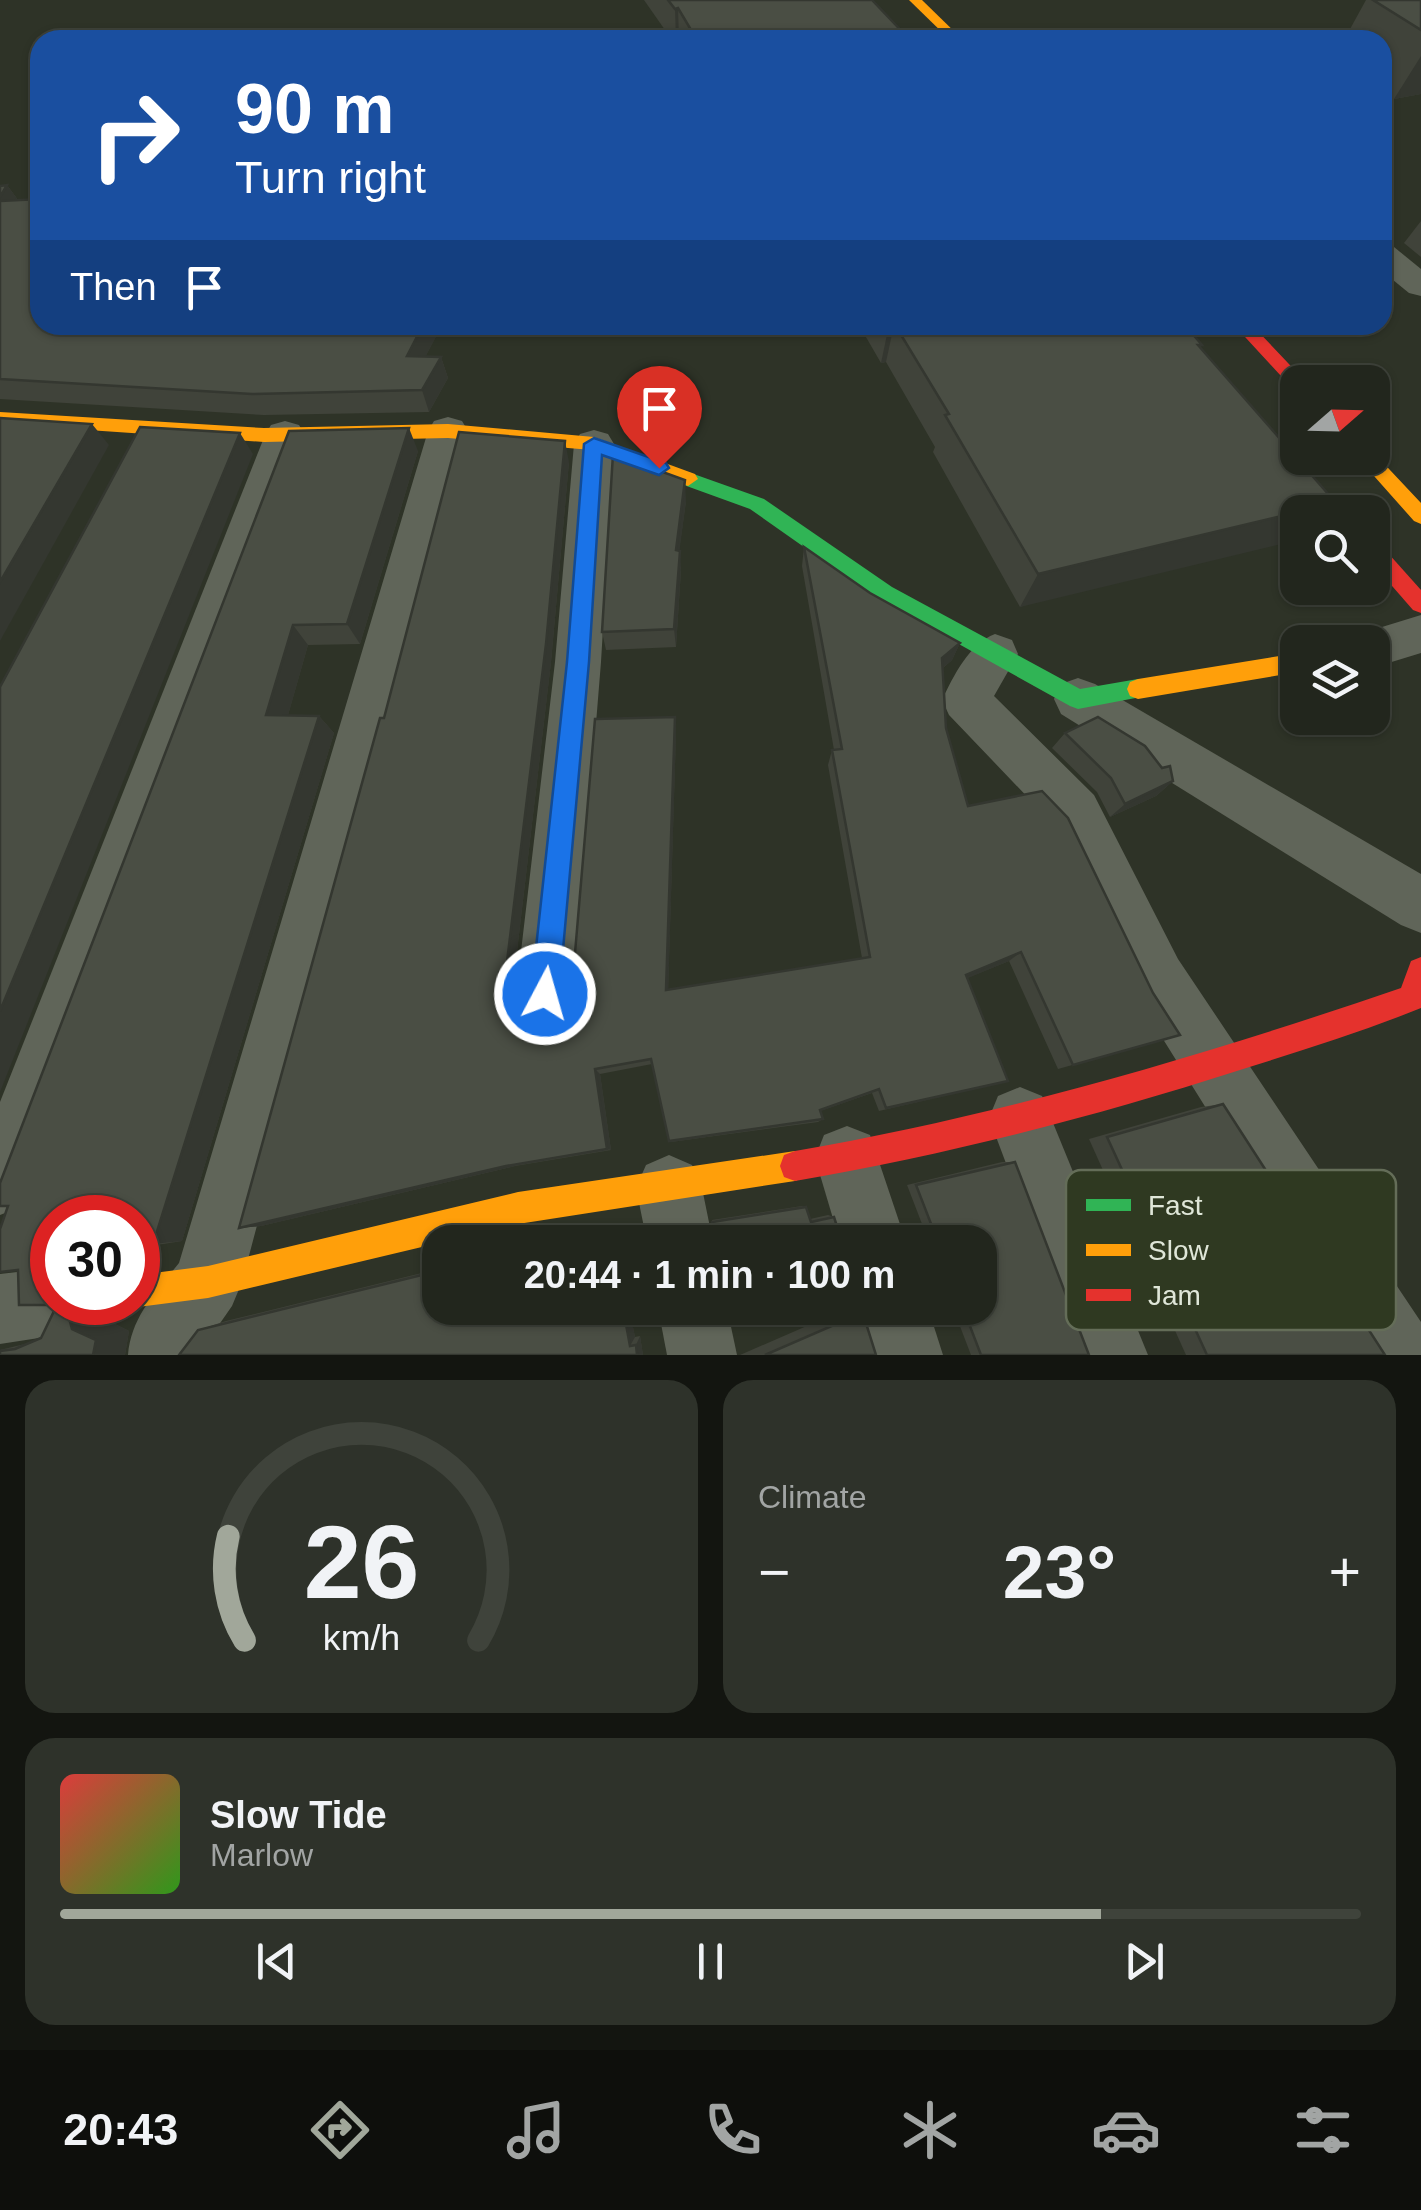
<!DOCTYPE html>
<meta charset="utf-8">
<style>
:root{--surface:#22261d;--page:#2e322a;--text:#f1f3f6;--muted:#a2a5a4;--line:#3f433b;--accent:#a1a79a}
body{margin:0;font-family:Helvetica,sans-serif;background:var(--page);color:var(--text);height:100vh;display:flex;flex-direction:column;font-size:38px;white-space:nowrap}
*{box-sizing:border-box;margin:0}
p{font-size:32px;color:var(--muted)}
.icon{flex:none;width:55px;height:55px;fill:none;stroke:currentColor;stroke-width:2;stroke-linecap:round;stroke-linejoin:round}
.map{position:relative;height:1355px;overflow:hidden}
.details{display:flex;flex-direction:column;gap:25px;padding:25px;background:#131510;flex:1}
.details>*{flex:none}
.guide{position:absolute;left:30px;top:30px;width:1362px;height:305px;border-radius:30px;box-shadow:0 2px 8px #0004,0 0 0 2px var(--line);background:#1a4fa0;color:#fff;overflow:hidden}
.needle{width:65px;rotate:70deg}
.tools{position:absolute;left:1280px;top:365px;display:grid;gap:20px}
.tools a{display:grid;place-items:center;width:110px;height:110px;border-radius:20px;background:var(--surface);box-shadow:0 2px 8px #0004,0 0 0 2px var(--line);font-size:50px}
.speed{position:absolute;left:30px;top:1195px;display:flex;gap:20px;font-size:50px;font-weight:700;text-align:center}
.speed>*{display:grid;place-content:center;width:130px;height:130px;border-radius:50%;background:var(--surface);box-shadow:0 2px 8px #0004,0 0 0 2px var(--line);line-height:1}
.speed .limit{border:15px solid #d22;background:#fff;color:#111}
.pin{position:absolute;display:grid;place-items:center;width:85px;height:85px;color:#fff;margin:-102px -42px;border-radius:50% 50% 50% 0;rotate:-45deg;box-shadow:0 0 10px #0007}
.pin .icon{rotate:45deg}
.me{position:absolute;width:110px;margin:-55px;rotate:6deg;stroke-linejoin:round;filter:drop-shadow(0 0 8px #0008)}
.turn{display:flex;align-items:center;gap:35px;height:210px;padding:0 40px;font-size:45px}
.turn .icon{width:130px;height:130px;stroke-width:2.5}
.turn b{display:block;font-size:70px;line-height:85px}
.then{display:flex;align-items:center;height:95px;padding:0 40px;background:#0003;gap:20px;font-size:38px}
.big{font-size:75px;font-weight:800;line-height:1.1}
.details .tile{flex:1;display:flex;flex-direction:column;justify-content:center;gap:15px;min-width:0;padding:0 35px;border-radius:30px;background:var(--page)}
.details .dial{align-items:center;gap:0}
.dial svg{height:260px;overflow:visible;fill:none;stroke:var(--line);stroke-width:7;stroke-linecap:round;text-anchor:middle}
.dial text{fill:var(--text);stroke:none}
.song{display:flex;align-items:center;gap:30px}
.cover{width:120px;height:120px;border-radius:15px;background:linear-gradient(135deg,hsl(0 70% 55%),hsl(110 70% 35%))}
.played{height:10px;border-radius:5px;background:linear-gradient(90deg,var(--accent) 80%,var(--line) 80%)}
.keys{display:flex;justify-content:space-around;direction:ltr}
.heat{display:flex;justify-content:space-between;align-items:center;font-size:55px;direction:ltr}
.details .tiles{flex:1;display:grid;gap:25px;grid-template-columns:1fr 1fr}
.tile:last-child{grid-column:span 2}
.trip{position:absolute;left:422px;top:1225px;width:575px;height:100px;border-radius:30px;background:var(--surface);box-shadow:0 2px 8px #0004,0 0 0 2px var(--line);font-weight:800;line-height:100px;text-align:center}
.menu{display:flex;height:160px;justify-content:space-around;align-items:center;background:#0e0f0c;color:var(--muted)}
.menu .icon{width:70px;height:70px}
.menu .on{color:var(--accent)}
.menu b{font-size:45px;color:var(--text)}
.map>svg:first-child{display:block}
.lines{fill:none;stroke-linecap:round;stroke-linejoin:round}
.street{fill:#606559;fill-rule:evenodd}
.fast{fill:#30b455;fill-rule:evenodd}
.slow{fill:#ff9f0a;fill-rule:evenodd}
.jam{fill:#e5322d;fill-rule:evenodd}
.wall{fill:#40433a}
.shaded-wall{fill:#343730}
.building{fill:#4a4e44;stroke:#343730;stroke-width:2.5}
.route{fill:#1a73e8;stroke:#114b97;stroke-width:2.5}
.key{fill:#2f3921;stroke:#646d58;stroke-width:2.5}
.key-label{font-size:28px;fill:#dfe6d8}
</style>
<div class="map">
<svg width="1421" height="1355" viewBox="0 0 1421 1355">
<rect width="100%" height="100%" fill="#2e3327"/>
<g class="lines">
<g class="street">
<path d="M 1382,244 L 1394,247 L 1421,269 L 1421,296 L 1409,293 L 1382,271 Z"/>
<path d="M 448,417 L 462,421 L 468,431 L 242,1282 L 232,1306 L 198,1355 L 128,1355 C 131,1317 156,1292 179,1263 L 428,431 L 434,421 Z"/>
<path d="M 285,421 L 299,425 L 305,435 L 32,1183 L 23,1206 L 0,1215 L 0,1102 L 265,435 L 271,425 Z"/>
<path d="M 594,430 L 608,434 L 614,444 L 601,662 L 574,994 L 566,1015 L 545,1023 L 524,1015 L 516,994 L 555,662 L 574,444 L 580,434 Z"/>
<path d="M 1421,615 L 1421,653 L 1372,668 L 1372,642 L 1352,642 L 1356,635 Z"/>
<path d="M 995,634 L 1012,640 L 1018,654 L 994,696 L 1094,795 L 1178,959 L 1421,1322 L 1421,1355 L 1360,1355 L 1138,999 L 1058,829 L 949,715 L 942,700 C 954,675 969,644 995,634 Z"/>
<path d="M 1078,678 L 1095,684 L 1421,874 L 1421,933 L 1401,925 L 1061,714 L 1054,699 L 1061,684 Z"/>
<path d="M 1020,1087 L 1042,1096 L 1148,1355 L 1078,1355 L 989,1118 L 998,1096 Z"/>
<path d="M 847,1126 L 870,1135 L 906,1242 L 840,1242 L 815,1158 L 824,1135 Z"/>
<path d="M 669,1155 L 692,1165 L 702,1188 L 713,1242 L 647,1242 L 636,1188 L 646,1165 Z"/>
<path d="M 52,1268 L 52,1302 L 86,1302 L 76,1326 L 52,1336 L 0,1344 L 0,1274 Z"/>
<path d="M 658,1308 L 727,1308 L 737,1355 L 667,1355 Z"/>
<path d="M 859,1308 L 928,1308 L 943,1355 L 873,1355 Z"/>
</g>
<path class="fast" d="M 688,472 L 764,499 L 892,587 L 1080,689 L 1138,679 L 1146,682 L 1149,689 L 1146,696 L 1078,709 L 1070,706 L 878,599 L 750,509 L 681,484 L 678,479 L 681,474 Z"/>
<g class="slow">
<path d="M 909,0 L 922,0 L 963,40 L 950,40 Z"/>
<path d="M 0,412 L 264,428 L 448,424 L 594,437 L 695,474 L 698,479 L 688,486 L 592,450 L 448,438 L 264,442 L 0,424 Z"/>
<path d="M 1374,453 L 1421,503 L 1421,524 L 1414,521 L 1358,458 L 1372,458 Z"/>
<path d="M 1298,653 L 1298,672 L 1138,699 L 1130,696 L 1127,689 L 1130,682 L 1138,679 Z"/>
<path d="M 795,1151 L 806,1155 L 810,1166 L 806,1177 L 795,1181 L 518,1224 L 208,1298 L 138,1307 L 127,1302 L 138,1302 L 138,1275 L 208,1266 L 518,1192 Z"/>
</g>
<g class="jam">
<path d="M 1234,325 L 1252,325 L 1306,382 L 1298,382 L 1298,390 L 1292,388 Z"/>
<path d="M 1372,541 L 1379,543 L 1421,590 L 1421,613 L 1413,610 L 1372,563 Z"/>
<path d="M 1421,957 L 1421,1008 C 1362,1032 1300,1051 1240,1070 C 1094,1117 946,1155 795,1181 L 784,1177 L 780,1166 L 784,1155 L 795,1151 C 1003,1115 1202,1056 1401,988 L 1411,961 Z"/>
</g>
</g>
<g class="wall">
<path d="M 644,0 L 872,0 L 910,40 L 672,40 Z"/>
<path d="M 1366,0 L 1421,0 L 1421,94 L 1394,99 L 1382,91 L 1382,40 L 1344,40 Z"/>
<path d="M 7,185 L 18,200 L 40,325 L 442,325 L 425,357 L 441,357 L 448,378 L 429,412 L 264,415 L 0,399 L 0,186 Z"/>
<path d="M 1421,221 L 1421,257 L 1404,243 Z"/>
<path d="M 859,325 L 1185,325 L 1202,345 L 1200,348 L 1336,503 L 1327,512 L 1298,512 L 1020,607 L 933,452 L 935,447 L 886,362 L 881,363 Z"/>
<path d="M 289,431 L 418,451 L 360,644 L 308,645 L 288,715 L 319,716 L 334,733 L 182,1241 L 138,1248 L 138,1218 L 52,1218 L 102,1305 L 107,1320 L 129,1331 L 125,1355 L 0,1355 L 0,1350 L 29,1343 L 41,1338 L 54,1311 L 18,1270 L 8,1206 Z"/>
<path d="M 569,462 L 551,662 L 512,994 L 521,1014 L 539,1020 L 561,1012 L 572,988 L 675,717 L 676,733 L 668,990 L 862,958 L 828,765 L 832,750 L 834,750 L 802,566 L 804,547 L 870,593 L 960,643 L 952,660 L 943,668 L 946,728 L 968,806 L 1153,993 L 1180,1035 L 1058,1069 L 1009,961 L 967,978 L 1008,1081 L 879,1111 L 872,1093 L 820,1111 L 823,1119 L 818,1122 L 671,1142 L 669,1141 L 652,1064 L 600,1074 L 611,1150 L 515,1166 L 261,1226 L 239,1228 L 384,718 Z"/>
<path d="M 686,501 L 679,551 L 681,570 L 676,647 L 606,650 L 602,632 Z"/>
<path d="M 1065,733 L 1173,781 L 1156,796 L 1110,817 L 1097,792 L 1052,748 Z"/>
<path d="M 1223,1104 L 1385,1355 L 1186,1355 L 1089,1139 L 1201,1107 Z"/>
<path d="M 1002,1162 L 1015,1162 L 1089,1355 L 971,1355 L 953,1308 L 980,1308 L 980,1242 L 929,1242 L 907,1185 Z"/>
<path d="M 802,1206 L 806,1207 L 810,1219 L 828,1215 L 834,1217 L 715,1242 L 712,1220 Z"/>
<path d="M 614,1235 L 616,1242 L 562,1242 Z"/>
<path d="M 440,1247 L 440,1308 L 629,1308 L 635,1337 L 640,1336 L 643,1355 L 198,1330 L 226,1321 L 426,1272 L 429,1250 Z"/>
<path d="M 848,1308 L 885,1308 L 867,1312 L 864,1317 L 876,1355 L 740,1355 Z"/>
</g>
<g class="shaded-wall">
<path d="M 678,8 L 679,40 L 676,40 L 675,9 Z"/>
<path d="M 1421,56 L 1421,94 L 1394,99 Z"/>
<path d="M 7,185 L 23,207 L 0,205 L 0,197 Z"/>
<path d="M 423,325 L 442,325 L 415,377 L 407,356 Z"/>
<path d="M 889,325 L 894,325 L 886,362 L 881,363 Z"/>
<path d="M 441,357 L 448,378 L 429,412 L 422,390 Z"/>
<path d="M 92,424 L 109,445 L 0,641 L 0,582 Z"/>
<path d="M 409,428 L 418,451 L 360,644 L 347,624 Z"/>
<path d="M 240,433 L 253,454 L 0,1092 L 0,1011 Z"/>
<path d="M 565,441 L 569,462 L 551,662 L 512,994 L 523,1018 L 515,1012 L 504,986 Z"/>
<path d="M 685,480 L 686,501 L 677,570 L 676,550 Z"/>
<path d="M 1336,503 L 1327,512 L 1298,512 L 1298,540 L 1020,607 L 1038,574 Z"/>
<path d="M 680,551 L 681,570 L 676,647 L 674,629 Z"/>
<path d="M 293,625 L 308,645 L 283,733 L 266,715 Z"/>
<path d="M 960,643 L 952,660 L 935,675 L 942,658 Z"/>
<path d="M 319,716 L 334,733 L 182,1241 L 153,1244 Z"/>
<path d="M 675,717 L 676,733 L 668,998 L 666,990 Z"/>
<path d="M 1173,781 L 1156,796 L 1110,817 L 1125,804 Z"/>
<path d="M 1021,952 L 1009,961 L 956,983 L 966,975 Z"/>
<path d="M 595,1069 L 600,1074 L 611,1150 L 607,1149 Z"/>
<path d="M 506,1166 L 515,1166 L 261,1226 L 239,1228 Z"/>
<path d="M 614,1235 L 616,1242 L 610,1242 L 609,1238 Z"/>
<path d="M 101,1302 L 107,1320 L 129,1331 L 125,1355 L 93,1355 L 72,1329 L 66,1307 Z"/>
<path d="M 623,1308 L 629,1308 L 635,1337 L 630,1346 Z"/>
<path d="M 640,1336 L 643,1355 L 637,1355 L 636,1345 Z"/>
</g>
<g class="building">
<path d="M 668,0 L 872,0 L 910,40 L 697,40 L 678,8 L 675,9 Z"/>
<path d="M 1373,0 L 1421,0 L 1421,30 Z"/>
<path d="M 7,185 L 0,197 L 0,186 Z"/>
<path d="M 40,199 L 40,325 L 423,325 L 407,356 L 441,357 L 422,390 L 252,394 L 0,379 L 0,201 Z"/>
<path d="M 895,325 L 1185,325 L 1202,345 L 1198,345 L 1336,503 L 1038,574 L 945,415 L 949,414 Z"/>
<path d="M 0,418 L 92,424 L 0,582 Z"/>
<path d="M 140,427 L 240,433 L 0,1011 L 0,687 Z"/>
<path d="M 409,428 L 347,624 L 293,625 L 266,715 L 319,716 L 153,1244 L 138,1247 L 138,1218 L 52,1218 L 52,1302 L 102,1302 L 102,1305 L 66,1307 L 72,1329 L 96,1340 L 93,1355 L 0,1355 L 0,1351 L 15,1349 L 41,1338 L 54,1311 L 51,1305 L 19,1305 L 18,1270 L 0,1272 L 0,1229 L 8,1206 L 0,1206 L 0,1183 L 289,431 Z"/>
<path d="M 459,432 L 565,441 L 546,644 L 504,986 L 515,1012 L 539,1020 L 561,1012 L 572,988 L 595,719 L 675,717 L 666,990 L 870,957 L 832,750 L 842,749 L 804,547 L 870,593 L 960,643 L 942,658 L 946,728 L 968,806 L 1042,791 L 1068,818 L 1153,993 L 1180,1035 L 1073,1065 L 1021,952 L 966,975 L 1008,1081 L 886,1108 L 879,1089 L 820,1110 L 823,1119 L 669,1141 L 651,1059 L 595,1069 L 607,1149 L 506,1166 L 239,1228 L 380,718 L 384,718 Z"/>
<path d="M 613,454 L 685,480 L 676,550 L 680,551 L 674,629 L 602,632 Z"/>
<path d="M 1098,717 L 1145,746 L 1162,768 L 1170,766 L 1173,781 L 1125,804 L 1111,778 L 1065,733 Z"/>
<path d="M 1223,1104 L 1385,1355 L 1207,1355 L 1107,1137 Z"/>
<path d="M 1015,1162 L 1089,1355 L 981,1355 L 963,1308 L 980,1308 L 980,1259 L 981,1259 L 980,1242 L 976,1241 L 938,1242 L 916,1185 Z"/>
<path d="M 806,1207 L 811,1222 L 834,1217 L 842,1242 L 715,1242 L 712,1222 Z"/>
<path d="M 609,1238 L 610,1242 L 578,1242 Z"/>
<path d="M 429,1250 L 440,1250 L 440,1308 L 623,1308 L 630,1346 L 636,1345 L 637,1355 L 179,1355 L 198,1330 L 426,1274 Z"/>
<path d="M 873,1308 L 885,1308 L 887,1312 L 867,1312 L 864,1317 L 876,1355 L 765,1355 Z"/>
</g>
<path class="route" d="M 594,438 L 666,463 L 669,468 L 659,475 L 602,455 L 589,662 L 559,994 L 555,1004 L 545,1008 L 535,1004 L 531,994 L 567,662 L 584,444 Z"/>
<rect x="1066" y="1170" width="330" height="160" rx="15" class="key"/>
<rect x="1086" y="1199" width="45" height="12" fill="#30b455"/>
<rect x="1086" y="1244" width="45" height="12" fill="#ff9f0a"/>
<rect x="1086" y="1289" width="45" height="12" fill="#e5322d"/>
<g class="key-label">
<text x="1148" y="1215">Fast</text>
<text x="1148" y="1260">Slow</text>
<text x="1148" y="1305">Jam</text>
</g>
</svg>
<div class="tools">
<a><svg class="needle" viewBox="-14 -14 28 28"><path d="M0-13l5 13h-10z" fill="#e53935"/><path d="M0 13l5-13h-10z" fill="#a2a5a4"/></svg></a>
<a><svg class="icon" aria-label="search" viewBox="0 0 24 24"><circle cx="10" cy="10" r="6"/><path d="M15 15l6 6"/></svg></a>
<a><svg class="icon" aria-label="layers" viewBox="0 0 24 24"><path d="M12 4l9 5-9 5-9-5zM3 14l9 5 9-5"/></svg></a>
</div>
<div class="speed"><div class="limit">30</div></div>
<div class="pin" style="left:659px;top:468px;background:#d93025"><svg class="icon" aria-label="arrive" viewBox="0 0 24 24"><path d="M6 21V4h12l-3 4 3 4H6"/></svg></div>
<svg class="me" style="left:545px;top:994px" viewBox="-20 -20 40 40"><circle r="17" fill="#1a73e8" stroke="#fff" stroke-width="3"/><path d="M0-11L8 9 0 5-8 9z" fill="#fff"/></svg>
<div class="trip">20:44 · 1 min · 100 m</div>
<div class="guide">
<div class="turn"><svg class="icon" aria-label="right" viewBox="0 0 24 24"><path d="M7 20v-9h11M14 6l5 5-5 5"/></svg><div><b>90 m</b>Turn right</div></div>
<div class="then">Then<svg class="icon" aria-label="arrive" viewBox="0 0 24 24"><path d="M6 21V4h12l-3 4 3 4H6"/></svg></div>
</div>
</div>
<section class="details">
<div class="tiles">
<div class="tile dial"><svg viewBox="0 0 100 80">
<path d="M14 69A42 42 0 1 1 86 69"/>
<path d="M14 69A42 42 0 0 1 9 37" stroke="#a1a79a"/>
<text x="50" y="56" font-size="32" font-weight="700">26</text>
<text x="50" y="72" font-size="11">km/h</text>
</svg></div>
<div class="tile"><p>Climate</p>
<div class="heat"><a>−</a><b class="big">23°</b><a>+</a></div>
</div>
<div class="tile">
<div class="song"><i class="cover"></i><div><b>Slow Tide</b><p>Marlow</p></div></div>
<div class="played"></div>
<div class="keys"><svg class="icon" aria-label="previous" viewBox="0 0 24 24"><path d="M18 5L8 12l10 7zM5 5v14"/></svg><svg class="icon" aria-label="pause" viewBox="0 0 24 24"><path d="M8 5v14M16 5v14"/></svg><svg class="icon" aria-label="next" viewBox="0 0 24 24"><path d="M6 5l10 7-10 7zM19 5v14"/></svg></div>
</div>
</div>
</section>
<nav class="menu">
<b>20:43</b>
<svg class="icon on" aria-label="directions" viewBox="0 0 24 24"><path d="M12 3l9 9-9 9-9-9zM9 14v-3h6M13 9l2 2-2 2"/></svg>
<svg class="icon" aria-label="music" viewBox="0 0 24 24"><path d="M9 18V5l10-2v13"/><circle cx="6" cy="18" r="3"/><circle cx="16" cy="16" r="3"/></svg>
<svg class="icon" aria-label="phone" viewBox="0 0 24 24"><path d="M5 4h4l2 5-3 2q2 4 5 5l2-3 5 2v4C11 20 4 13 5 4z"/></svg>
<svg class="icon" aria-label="climate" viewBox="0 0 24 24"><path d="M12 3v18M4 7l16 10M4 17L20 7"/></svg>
<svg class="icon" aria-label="car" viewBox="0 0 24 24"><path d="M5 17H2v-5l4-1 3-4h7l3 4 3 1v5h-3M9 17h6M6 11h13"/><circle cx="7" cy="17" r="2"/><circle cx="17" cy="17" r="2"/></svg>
<svg class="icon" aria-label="filters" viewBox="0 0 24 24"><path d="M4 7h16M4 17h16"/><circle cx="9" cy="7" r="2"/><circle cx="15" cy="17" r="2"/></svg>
</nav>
